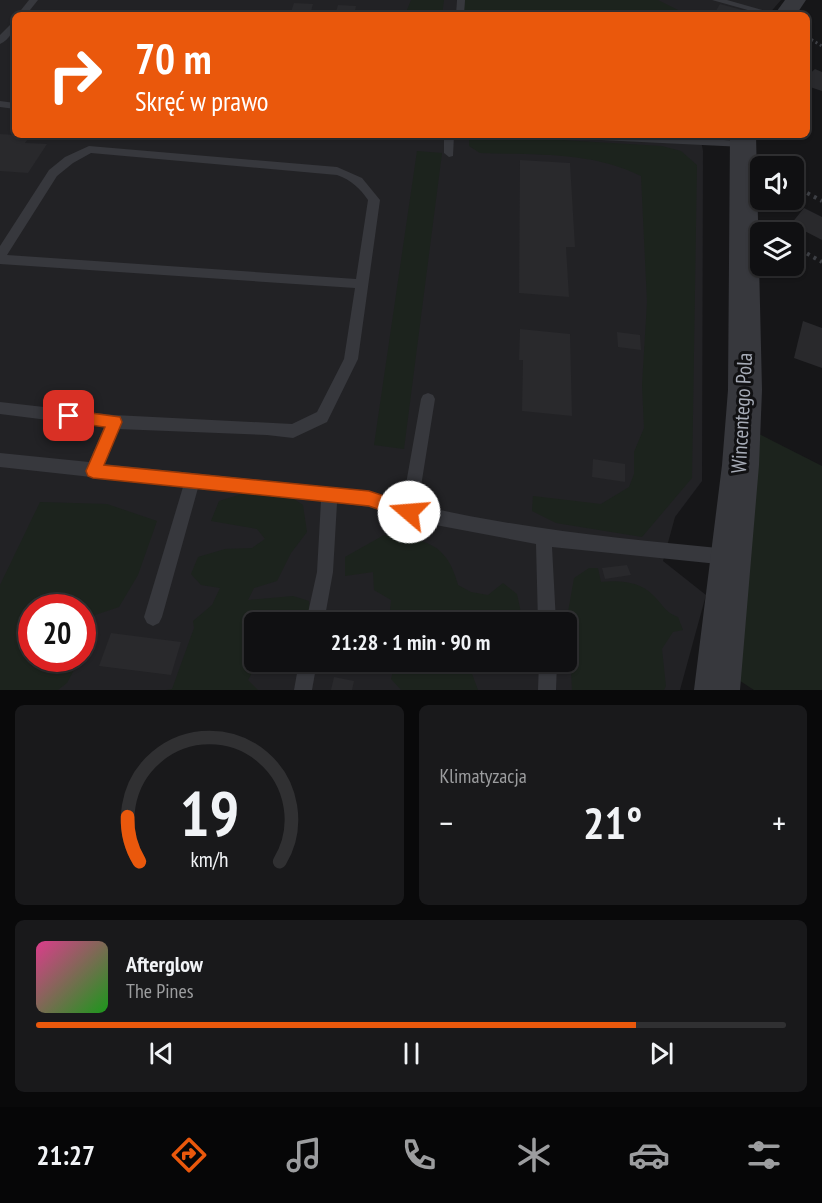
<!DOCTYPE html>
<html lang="pl">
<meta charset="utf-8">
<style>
:root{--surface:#101012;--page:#19191b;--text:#f1f3f6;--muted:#9c9d9f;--line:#303032;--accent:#ea580c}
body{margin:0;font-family:"PT Sans Narrow",sans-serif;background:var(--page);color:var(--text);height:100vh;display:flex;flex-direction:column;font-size:22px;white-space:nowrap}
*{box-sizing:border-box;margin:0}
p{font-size:20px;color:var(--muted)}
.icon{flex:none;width:33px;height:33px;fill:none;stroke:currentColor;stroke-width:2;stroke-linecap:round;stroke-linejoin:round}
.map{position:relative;height:690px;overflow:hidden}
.drawer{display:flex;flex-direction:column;gap:15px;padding:15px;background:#09090a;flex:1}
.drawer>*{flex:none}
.banner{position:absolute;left:12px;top:12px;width:798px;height:126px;border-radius:9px;box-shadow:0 2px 4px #0004,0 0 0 2px var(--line);background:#ea580c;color:#fff;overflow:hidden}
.controls{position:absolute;left:750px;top:156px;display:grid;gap:12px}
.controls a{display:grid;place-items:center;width:54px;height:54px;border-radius:9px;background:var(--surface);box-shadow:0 2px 4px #0004,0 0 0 2px var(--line);font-size:30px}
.speed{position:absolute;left:18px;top:594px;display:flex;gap:12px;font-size:30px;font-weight:700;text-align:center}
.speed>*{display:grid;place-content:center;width:78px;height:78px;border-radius:50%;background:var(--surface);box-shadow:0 2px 4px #0004,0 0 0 2px var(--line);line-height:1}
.speed .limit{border:9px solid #d22;background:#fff;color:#111}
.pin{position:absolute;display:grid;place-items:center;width:51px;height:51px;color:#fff;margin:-26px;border-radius:12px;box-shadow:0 3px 9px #0006}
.me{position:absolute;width:66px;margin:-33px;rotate:288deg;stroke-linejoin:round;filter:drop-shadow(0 0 4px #0008)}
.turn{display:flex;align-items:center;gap:21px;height:126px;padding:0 24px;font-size:27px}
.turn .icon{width:78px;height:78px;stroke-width:2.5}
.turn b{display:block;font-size:42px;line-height:51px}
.big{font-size:45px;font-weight:700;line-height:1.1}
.drawer .card{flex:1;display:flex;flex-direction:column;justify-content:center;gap:9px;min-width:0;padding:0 21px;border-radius:9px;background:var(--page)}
.drawer .dial{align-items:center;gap:0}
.dial svg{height:156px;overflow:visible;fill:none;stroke:var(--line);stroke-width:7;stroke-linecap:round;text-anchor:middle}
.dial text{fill:var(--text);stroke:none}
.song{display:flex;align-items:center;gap:18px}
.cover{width:72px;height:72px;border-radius:9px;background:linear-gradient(135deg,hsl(330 70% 55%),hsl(120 70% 35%))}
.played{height:6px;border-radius:3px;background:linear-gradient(90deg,var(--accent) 80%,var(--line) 80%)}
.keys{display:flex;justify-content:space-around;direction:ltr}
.heat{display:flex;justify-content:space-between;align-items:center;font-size:33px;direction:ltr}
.drawer .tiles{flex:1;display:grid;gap:15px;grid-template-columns:1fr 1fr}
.card:last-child{grid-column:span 2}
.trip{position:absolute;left:244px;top:612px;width:333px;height:60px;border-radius:9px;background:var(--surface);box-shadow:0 2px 4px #0004,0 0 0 2px var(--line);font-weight:700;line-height:60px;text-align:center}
.tabs{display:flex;height:96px;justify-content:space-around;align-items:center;background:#060607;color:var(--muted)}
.tabs .icon{width:42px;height:42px}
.tabs .on{color:var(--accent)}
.tabs b{font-size:27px;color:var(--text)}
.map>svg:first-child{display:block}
.built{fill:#222225;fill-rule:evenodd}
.green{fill:#1c231d}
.building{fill:#29292c}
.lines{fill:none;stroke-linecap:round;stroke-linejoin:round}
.path-far1{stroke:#3d3f44;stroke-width:3;stroke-dasharray:2 3;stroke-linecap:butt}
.path{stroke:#3d3f44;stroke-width:4;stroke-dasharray:3 4.5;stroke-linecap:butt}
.service{fill:#37383d;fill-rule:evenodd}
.tertiary{fill:#37383d;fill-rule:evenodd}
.route{fill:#ea580c;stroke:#983908;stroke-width:1.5}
.labels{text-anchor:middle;stroke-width:6;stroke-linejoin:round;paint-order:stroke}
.street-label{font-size:21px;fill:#a8adb8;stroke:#111113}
</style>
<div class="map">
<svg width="822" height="690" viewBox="0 0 822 690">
<rect width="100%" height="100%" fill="#161618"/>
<path class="built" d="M 0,0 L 781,0 L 768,15 L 15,15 L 15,135 L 700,135 L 703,151 L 702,481 L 675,517 L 663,561 L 706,595 L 680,690 L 0,690 ZM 32,608 L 82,608 L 82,658 L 32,658 ZM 255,622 L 567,622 L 567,662 L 255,662 Z"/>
<g class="green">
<path d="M 411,0 L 444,0 L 442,15 L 405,15 Z"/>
<path d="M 465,0 L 658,0 L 688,15 L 463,15 Z"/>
<path d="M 480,135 L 662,146 L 681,151 L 697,165 L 692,478 L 642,537 L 556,523 L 532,511 L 533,496 L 601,504 L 629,487 L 634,474 L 634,452 L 644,428 L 642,385 L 647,302 L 641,176 C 592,151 534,155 480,153 L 469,146 L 469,139 Z"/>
<path d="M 417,151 L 442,153 L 404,449 L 374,445 Z"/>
<path d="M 755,432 L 822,466 L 822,690 L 754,690 L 734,677 Z"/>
<path d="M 245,493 L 294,499 L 303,505 L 307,532 L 291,553 L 277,581 L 254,588 L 248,600 L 293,596 L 309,601 L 310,620 L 307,622 L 281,621 L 255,622 L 255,662 L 258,662 L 248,680 L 258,690 L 166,690 L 172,689 L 194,628 L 193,621 L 212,605 L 220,588 L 201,585 L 191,574 L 198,557 L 225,549 L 252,548 L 265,539 L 257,529 L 211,521 L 219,501 Z"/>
<path d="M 40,502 L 107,504 L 157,521 L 138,575 L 119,607 L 92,616 L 83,637 L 82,608 L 32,608 L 32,658 L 80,659 L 67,683 L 58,690 L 0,690 L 0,585 Z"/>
<path d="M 384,535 C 424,539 447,542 458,585 L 471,592 L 488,595 L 503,583 L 517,594 L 523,622 L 389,622 L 391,600 L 374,590 L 373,572 L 345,576 L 345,557 Z"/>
<path d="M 589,568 L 598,568 L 601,582 C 619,580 640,581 654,596 C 662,604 666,613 678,617 L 683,630 L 673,632 L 662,649 L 666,686 L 664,690 L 572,690 L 568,612 L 574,578 Z"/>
<path d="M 395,662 L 474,662 L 471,671 L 478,690 L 401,690 L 391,679 Z"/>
</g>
<g class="building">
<path d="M 294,3 L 313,4 L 310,15 L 290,15 Z"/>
<path d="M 720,4 L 757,14 L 757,15 L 714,14 Z"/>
<path d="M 338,5 L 356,6 L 354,15 L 335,15 Z"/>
<path d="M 815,69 L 822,72 L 822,91 L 807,86 L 807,76 Z"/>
<path d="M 0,134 L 30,136 L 25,143 L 47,144 L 28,173 L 0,171 Z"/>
<path d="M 520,160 L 570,163 L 575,247 L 566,247 L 569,297 L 519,293 Z"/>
<path d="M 804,208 L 822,217 L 822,240 L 791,224 Z"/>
<path d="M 803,321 L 822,328 L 822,368 L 794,358 Z"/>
<path d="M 520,329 L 570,334 L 572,416 L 522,411 L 523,360 L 519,360 Z"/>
<path d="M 617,332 L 640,335 L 641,350 L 618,347 Z"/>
<path d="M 593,459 L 625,464 L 625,482 L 592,477 Z"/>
<path d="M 627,565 L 631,575 L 605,579 L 602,568 Z"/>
<path d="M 111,633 L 181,642 L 171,675 L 99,666 Z"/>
<path d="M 334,677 L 354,681 L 352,690 L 331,690 Z"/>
</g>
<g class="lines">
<path class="path-far1" d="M 807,37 L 822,46"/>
<g class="path">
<path d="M 794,186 L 822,201"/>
<path d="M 777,200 L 778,205"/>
<path d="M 794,246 L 822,262"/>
</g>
<g class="service">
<path d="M 29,0 L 38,0 L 26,15 L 17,15 Z"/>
<path d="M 457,0 L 465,0 L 464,15 L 456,15 Z"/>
<path d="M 712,0 L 727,0 L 766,11 L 762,14 Z"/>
<path d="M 15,20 C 15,30 9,40 0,44 L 0,35 Z"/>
<path d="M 0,101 L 15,103 L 15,109 L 0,107 Z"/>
<path d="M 444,135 L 454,135 L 453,156 L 449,157 L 444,153 Z"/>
<path d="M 555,135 L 629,135 L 743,141 L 748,144 L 743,147 L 560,138 Z"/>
<path d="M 89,146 L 337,167 L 362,178 L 380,200 L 358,359 L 327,422 L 293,438 L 267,435 L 118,429 L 104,464 L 369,491 L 403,501 L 421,399 L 423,395 L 428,393 L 433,395 L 435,399 L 418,505 C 520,529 624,539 728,549 L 734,551 L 736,557 L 734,563 L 728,565 L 552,547 L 556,622 L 538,622 L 536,544 L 409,520 L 369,507 L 337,503 L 333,572 L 324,622 L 306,622 L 317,572 L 321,501 L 198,488 L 162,617 L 159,623 L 153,626 L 147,623 L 144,617 L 183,487 L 0,467 L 0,453 L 89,462 L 104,427 L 0,414 L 0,402 L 114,415 L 292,424 L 317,412 L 344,359 L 355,288 L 0,264 L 0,246 L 49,170 L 65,157 ZM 91,153 L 337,175 C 351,180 360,188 368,200 L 356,279 L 7,255 L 57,176 L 73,163 Z"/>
<path d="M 299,662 L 317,662 L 312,690 L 294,690 Z"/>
<path d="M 539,662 L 557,662 L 556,690 L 538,690 Z"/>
</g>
<g class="tertiary">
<path d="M 785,0 L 806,0 L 796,15 L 774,15 Z"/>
<path d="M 730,135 L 756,135 L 762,390 L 759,465 L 740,690 L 694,690 L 722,465 L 728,390 Z"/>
</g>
</g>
<path class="route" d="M 69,410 L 120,417 L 122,422 L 104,465 L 369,491 L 415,506 L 417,512 L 415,517 L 409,520 L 369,506 L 93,478 L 88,476 L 86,471 L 105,427 L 63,421 L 61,416 L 63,412 Z"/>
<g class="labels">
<g class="street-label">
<text transform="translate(742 413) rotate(-87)" y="7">Wincentego Pola</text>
</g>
</g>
</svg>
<div class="controls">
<a><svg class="icon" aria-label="sound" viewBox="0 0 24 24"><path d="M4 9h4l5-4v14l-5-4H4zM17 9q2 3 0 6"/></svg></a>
<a><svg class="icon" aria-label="layers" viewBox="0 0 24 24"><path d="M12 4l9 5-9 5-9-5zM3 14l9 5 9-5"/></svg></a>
</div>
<div class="speed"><div class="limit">20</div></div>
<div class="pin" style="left:69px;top:416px;background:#d93025"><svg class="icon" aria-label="arrive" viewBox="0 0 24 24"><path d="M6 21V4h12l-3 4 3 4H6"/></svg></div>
<svg class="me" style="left:409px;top:512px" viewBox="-20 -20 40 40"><circle r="19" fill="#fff"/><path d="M0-13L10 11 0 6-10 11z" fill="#ea580c"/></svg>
<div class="trip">21:28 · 1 min · 90 m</div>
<div class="banner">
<div class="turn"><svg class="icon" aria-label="right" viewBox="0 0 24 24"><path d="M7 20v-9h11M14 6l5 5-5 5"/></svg><div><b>70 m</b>Skręć w prawo</div></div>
</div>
</div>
<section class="drawer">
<div class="tiles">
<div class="card dial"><svg viewBox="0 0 100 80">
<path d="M14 69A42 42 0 1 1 86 69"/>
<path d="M14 69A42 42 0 0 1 8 46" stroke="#ea580c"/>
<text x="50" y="56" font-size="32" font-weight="700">19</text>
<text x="50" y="72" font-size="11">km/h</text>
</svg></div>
<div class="card"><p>Klimatyzacja</p>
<div class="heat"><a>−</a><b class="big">21°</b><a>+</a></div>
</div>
<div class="card">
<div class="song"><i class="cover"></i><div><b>Afterglow</b><p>The Pines</p></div></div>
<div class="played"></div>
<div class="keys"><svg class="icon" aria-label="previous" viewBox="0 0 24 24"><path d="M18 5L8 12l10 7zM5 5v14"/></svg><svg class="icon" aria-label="pause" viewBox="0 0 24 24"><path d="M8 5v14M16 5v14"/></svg><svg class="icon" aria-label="next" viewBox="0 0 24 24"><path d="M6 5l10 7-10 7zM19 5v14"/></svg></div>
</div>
</div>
</section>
<nav class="tabs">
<b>21:27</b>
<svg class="icon on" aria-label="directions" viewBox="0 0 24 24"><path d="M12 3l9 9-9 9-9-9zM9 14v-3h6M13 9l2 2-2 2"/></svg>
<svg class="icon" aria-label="music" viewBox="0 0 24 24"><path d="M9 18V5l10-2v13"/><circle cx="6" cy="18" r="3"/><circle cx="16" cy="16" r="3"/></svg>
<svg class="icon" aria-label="phone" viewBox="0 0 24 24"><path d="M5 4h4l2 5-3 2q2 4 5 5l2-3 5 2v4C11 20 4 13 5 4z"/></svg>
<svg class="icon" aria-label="climate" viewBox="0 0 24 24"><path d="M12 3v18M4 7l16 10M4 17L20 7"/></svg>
<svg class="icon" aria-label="car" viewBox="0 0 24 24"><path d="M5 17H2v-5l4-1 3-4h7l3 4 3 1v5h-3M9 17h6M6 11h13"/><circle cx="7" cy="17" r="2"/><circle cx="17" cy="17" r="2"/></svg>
<svg class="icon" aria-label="filters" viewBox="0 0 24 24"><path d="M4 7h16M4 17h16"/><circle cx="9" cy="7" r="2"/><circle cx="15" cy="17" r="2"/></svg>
</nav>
